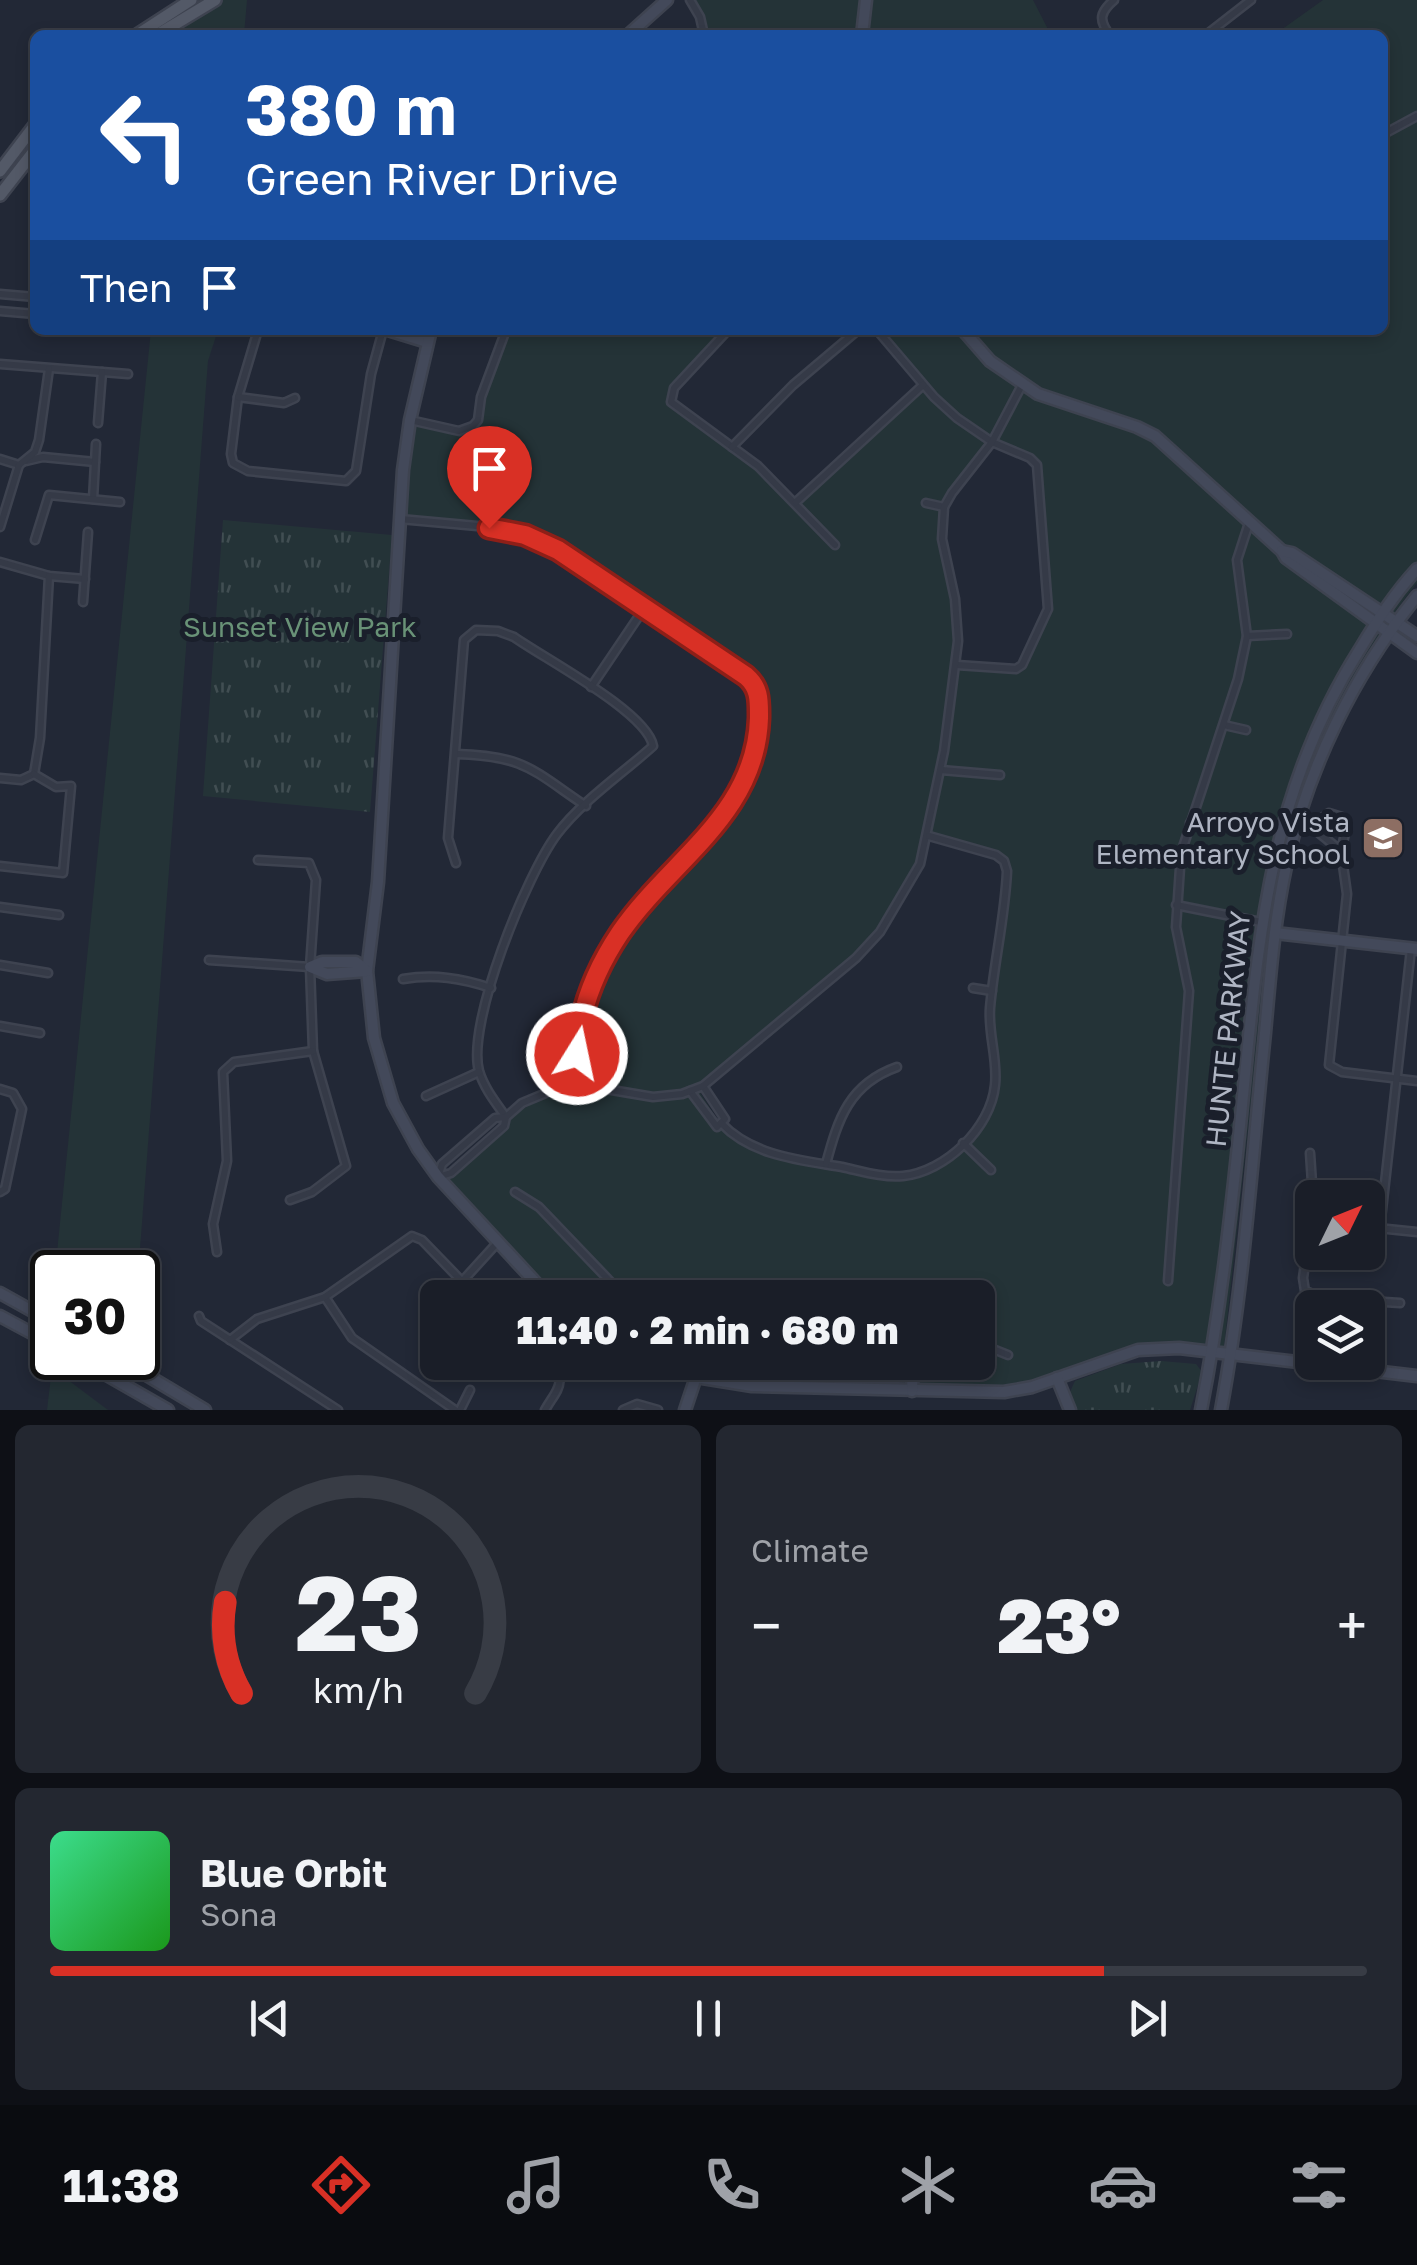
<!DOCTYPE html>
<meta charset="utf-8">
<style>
:root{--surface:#1a1e28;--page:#232730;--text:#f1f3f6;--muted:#9fa2a8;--line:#383c45;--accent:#d93025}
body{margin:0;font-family:"Golos Text",sans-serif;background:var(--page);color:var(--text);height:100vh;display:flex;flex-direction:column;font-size:38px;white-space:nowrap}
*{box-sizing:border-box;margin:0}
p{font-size:32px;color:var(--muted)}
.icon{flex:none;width:55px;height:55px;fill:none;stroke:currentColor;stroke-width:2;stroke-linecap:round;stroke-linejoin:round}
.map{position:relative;height:1410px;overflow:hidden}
.side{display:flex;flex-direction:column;gap:15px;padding:15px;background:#0e1016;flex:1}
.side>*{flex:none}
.top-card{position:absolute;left:30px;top:30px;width:1358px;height:305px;border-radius:15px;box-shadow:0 5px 15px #0003,0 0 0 2px var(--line);background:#1a4fa0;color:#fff;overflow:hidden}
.needle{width:65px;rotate:47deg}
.buttons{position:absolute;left:1295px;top:1180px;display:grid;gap:20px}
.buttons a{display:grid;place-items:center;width:90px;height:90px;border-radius:15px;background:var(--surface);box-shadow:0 5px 15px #0003,0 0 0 2px var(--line);font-size:50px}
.speed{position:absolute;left:30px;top:1250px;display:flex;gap:20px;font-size:50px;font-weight:700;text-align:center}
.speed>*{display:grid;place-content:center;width:130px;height:130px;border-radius:50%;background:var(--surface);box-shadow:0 5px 15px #0003,0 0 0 2px var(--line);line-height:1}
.speed .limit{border:5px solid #111;border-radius:15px;background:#fff;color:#111}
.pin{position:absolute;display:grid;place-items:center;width:85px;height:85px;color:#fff;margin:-102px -42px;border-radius:50% 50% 50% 0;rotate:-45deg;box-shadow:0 0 10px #0007}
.pin .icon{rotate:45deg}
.me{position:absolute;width:110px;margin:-55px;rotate:10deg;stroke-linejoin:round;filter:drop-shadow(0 0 8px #0008)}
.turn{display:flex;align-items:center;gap:35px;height:210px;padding:0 50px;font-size:45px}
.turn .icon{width:130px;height:130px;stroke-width:2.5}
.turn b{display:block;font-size:70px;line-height:85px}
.then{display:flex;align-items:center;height:95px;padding:0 50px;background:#0003;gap:20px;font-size:38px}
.big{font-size:75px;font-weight:800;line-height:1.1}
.side .widget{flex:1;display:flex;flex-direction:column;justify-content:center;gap:15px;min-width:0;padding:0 35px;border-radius:15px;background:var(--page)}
.side .dial{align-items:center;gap:0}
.dial svg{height:260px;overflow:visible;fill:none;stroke:var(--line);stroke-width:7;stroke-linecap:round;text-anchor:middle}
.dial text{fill:var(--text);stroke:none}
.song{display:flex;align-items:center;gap:30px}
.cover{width:120px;height:120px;border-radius:15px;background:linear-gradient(135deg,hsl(150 70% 55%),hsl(120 70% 35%))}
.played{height:10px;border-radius:5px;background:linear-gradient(90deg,var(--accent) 80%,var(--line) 80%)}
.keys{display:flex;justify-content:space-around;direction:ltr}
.heat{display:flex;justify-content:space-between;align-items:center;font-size:55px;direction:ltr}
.side .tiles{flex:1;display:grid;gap:15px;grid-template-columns:1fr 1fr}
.widget:last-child{grid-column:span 2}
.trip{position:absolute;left:420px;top:1280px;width:575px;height:100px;border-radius:15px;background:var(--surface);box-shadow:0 5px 15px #0003,0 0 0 2px var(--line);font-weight:800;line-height:100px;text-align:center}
.menu{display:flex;height:160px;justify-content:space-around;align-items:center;background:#0a0c10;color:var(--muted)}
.menu .icon{width:70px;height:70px}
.menu .active{color:var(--accent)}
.menu b{font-size:45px;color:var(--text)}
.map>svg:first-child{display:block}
.grass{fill:#243337;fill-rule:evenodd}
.park{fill:url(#park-tufts)}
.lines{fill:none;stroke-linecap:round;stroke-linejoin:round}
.street-casing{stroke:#3e4350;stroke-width:11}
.secondary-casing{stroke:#3e4350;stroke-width:15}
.primary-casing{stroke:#3e4350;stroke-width:16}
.street{stroke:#353a47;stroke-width:6}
.secondary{stroke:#43495a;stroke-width:10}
.primary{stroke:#535967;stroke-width:11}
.route-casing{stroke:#8d1f18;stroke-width:25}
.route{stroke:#d93025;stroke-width:18}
.labels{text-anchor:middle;stroke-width:10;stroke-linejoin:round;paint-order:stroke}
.park-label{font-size:28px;fill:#699277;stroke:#1a1f2b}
.poi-label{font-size:28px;fill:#afb5c3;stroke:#1a1f2b;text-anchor:end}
.street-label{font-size:28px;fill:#afb5c3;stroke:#1a1f2b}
</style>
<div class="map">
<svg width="1417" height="1410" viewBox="0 0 1417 1410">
<defs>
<pattern id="park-tufts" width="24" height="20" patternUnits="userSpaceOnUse" patternTransform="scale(2.5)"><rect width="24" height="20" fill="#243337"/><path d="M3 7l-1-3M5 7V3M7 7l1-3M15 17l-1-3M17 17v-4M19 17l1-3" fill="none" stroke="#414e52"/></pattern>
</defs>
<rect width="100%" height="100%" fill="#222836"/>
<g class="grass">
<path d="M 184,0 L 247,0 L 244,35 L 181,35 Z"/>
<path d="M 689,0 L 1033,0 L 1051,35 L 705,35 Z"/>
<path d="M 1323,0 L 1417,0 L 1417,583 C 1338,682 1291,794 1271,919 L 1224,1348 L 1156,1349 L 1028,1388 L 746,1385 L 652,1363 L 978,1362 L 978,1298 L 550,1298 L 440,1180 C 481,1144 521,1096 577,1088 C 580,1034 593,981 623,936 C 679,853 785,803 753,686 L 547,547 L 489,529 L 402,522 L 413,424 L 461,432 L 472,428 L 509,330 L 730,330 L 676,391 L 672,401 L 675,409 L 755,468 L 796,505 L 924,388 L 875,330 L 1382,330 L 1382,35 L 1274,35 ZM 993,442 L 1034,466 L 1048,611 L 1018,667 L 957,665 L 955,603 L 941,522 L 953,491 ZM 929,839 L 997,860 L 1007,875 L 991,1024 L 997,1080 L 994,1104 L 978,1133 L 943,1166 L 916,1178 L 890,1180 L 755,1147 L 719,1122 L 699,1091 L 718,1079 C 807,1004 891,954 929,839 Z"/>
<path d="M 151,330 L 218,330 L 208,361 L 138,1275 L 138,1272 L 55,1272 Z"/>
<path d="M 52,1368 L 108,1410 L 47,1410 Z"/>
</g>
<g class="park">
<path d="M 223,520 L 392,535 L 370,812 L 203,796 Z"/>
<path d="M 1161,1361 L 1196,1364 L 1202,1372 L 1190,1410 L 1077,1410 L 1070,1392 L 1075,1381 L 1121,1364 Z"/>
</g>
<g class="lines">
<g class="street-casing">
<g id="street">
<path d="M 690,0 L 700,17 L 704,35"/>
<path d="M 1110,35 C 1098,20 1100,12 1114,0"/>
<path d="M 1206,35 L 1251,0"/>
<path d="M 1382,135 L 1417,116"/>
<path d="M 0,294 L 35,297"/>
<path d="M 0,311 L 35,314"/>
<path d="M 258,330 L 238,397 L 231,454 L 233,463 L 248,471 L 346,481 L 356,471 L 371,374 L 383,330"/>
<path d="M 728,330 L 674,388 L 671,402 L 758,466 L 835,545"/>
<path d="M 877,330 L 934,397 L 957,418 L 992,442 L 1030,458 L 1037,465 L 1048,609 L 1022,665 L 1016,669 L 957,665"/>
<path d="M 0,364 L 128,374"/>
<path d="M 238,397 L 284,403 L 295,398"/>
<path d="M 410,420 L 459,431 L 473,426 L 478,420 L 481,397 L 506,330"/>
<path d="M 98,423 L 102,372"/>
<path d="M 732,447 L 793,385 L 858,330"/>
<path d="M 0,459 L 19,465"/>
<path d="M 26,461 L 43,457 L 95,462"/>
<path d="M 93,499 L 96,444"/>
<path d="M 796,502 L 923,385"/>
<path d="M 926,503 L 944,507"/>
<path d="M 400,519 L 499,528 L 539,540 L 749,678 C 761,691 759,704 759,721 C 755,822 655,873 608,952 C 584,994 578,1037 576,1084"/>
<path d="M 0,527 L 19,465 L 35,452 L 39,440 L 49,369"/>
<path d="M 35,540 L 49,495 L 120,502"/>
<path d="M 0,562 L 49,576 L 85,579"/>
<path d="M 83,602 L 88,532"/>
<path d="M 1247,636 L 1287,634"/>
<path d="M 591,687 L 643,610"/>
<path d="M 1224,725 L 1246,730"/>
<path d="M 456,754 C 525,756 531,769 586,806"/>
<path d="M 941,770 L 1000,775"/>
<path d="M 34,774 L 40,738 L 49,576"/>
<path d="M 0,778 L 21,780 L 34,774"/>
<path d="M 1190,823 L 1213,827"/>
<path d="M 1341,851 L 1319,833 L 1321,819 L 1329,813 L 1342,817 L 1347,825 L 1341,851 L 1347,894 L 1329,1065 L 1342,1072 L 1417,1081"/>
<path d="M 258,860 L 309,863 L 316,880 L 310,967 L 313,1051 L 346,1166 L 312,1192 L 290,1200"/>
<path d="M 456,863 L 448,838 L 464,640 L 476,630 L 498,631 L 514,637 C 545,659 647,712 653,746 C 622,774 582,801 557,834 C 527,874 466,1023 479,1071 C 484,1088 496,1103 506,1117"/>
<path d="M 0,866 L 63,873 L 71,786 L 56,787 L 34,774"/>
<path d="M 1176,905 L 1261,922"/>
<path d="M 0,907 L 59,915"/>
<path d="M 209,960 L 310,967"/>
<path d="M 0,965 L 48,973"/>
<path d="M 403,979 C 434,974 461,978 491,988"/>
<path d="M 973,988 L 992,991"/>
<path d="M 0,1026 L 40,1033"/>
<path d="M 0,1089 L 13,1093 L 22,1109 L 5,1189 L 0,1192"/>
<path d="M 690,1091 L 717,1127 L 725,1119 L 703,1086"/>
<path d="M 426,1096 L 479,1072"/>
<path d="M 506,1117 L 495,1118 L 442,1164 L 438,1177 L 451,1173 L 504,1126 L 506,1117 L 522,1103 L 565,1085 L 576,1084 L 653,1097 L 682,1094 L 703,1086 L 856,958 L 880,932 L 920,864 L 944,751 L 958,641 L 955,599 L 942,539 L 944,507 L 952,493 L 992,442 L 1022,385"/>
<path d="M 721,1123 C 752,1156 800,1160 842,1167 C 861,1171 883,1178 903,1176 C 945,1172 991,1128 995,1085 C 998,1060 988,1034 990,1008 C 994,962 1005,917 1007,871 L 1004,861 L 996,855 L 929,836"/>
<path d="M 963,1143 L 991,1170"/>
<path d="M 1310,1153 L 1313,1198"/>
<path d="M 826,1164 C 838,1119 849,1084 897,1067"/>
<path d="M 515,1192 L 539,1207 L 626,1298"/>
<path d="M 1312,1213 L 1303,1278 L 1305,1291 L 1323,1298 L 1400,1303"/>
<path d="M 1368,1227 L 1417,1232"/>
<path d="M 1380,1228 L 1411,949"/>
<path d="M 217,1252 L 213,1224 L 227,1161 L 223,1072 L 234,1062 L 313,1051"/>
<path d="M 1168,1281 L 1189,991 L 1176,927 L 1181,853 L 1238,679 L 1247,636 L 1237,560 L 1249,523"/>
<path d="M 325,1297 L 352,1338 L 455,1410"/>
<path d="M 447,1298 L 498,1242"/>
<path d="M 199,1316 L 201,1321 L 338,1410"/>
<path d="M 230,1340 L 257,1319 L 325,1297 L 412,1236 L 422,1240 L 478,1298"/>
<path d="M 978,1343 L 1008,1355"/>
<path d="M 460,1410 L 470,1390"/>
<path d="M 545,1410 C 557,1389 569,1382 548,1362"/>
<path d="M 623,1410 L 637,1404 L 658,1410"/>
</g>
</g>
<g class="secondary-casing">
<g id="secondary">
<path d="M 628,35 L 667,0"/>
<path d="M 862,35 L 866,0"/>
<path d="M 388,330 L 427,342"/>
<path d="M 431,330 L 410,420 L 403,470 L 378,882 L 367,971 L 374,1038 L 393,1103 L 418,1149 L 438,1177 L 550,1298"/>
<path d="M 963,330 L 990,361 L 1038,394 L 1137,427 L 1155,436 L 1282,551 L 1286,558 L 1417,653"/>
<path d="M 1282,551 L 1292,553 L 1417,636"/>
<path d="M 1275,933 L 1417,949"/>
<path d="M 322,962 L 356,962 L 367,971 L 327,974 L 310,967 Z"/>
<path d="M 0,1293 L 52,1322"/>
<path d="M 0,1316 L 52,1344"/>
<path d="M 77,1358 L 168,1410"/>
<path d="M 118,1358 L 205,1410"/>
<path d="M 652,1362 L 696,1377 L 752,1386 L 1004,1392 L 1032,1387 L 1138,1350 L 1179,1348 L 1417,1376"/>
<path d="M 1057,1378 L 1070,1410"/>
<path d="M 912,1391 L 913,1362"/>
<path d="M 685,1410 L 696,1377"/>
<path d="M 1201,1410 C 1220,1313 1231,1214 1241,1116 C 1258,947 1266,797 1360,649 C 1377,621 1394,594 1417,569"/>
<path d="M 1221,1410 C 1244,1286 1252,1159 1265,1033 C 1270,978 1274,922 1286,867 C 1307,769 1354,674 1417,596"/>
</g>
</g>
<g class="primary-casing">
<g id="primary">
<path d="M 137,35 L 191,0"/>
<path d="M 157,35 L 215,0"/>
<path d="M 0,171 L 35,125"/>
<path d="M 0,195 L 35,150"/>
</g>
</g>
<use href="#street" class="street"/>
<use href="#secondary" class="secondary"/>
<use href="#primary" class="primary"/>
</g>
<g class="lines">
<g class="route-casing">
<path id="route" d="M 489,528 L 525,535 L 558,550 L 746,676 C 760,688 759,701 759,718 C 756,815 670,860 620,933 C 596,969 579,1011 577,1054"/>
</g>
<use href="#route" class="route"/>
</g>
<defs>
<g id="school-square" transform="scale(2.25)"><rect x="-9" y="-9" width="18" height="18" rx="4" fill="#8d6e63" stroke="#1a1f2b"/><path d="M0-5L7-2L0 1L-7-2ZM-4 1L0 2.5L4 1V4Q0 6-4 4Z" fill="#fff"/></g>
</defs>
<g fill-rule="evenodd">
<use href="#school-square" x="1383" y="838"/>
</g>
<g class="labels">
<g class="park-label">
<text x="300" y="637">Sunset View Park</text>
</g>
<g class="poi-label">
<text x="1350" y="832">Arroyo Vista<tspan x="1350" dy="32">Elementary School</tspan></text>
</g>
<g class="street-label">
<text transform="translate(1228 1029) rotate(-84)" y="10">HUNTE PARKWAY</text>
</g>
</g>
</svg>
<div class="buttons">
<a><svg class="needle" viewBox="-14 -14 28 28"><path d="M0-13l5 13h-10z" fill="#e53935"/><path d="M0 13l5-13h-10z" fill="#9fa2a8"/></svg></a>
<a><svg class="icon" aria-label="layers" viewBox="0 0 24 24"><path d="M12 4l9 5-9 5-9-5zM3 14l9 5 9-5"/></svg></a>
</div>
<div class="speed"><div class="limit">30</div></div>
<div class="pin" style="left:489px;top:528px;background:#d93025"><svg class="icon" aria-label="arrive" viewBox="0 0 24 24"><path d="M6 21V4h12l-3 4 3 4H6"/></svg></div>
<svg class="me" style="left:577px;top:1054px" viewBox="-20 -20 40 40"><circle r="17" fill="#d93025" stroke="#fff" stroke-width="3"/><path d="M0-11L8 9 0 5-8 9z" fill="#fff"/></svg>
<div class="trip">11:40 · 2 min · 680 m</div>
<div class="top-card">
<div class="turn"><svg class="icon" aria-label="left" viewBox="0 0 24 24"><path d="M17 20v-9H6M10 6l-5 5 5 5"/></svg><div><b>380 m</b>Green River Drive</div></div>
<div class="then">Then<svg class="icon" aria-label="arrive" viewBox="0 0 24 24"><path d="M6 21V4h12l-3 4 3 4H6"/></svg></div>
</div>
</div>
<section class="side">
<div class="tiles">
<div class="widget dial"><svg viewBox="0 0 100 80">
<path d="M14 69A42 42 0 1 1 86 69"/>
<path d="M14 69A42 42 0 0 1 9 41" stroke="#d93025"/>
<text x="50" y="56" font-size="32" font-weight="700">23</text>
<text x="50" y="72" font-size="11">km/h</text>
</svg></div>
<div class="widget"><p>Climate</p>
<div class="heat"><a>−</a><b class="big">23°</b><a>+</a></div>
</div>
<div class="widget">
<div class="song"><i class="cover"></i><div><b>Blue Orbit</b><p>Sona</p></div></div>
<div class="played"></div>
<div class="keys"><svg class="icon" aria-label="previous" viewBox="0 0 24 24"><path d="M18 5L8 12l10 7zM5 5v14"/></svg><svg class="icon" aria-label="pause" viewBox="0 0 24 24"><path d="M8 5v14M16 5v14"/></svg><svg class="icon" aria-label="next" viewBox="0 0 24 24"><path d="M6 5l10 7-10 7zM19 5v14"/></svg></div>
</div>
</div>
</section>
<nav class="menu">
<b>11:38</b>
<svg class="icon active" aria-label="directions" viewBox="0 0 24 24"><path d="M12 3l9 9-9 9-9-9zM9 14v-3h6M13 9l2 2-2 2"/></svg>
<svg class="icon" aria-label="music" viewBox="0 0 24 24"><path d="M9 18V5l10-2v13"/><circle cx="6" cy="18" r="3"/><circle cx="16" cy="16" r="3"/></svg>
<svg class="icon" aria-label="phone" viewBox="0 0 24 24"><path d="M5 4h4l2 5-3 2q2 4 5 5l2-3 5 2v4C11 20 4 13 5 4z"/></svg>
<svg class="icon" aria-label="climate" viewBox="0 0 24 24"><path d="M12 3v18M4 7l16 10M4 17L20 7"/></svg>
<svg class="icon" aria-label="car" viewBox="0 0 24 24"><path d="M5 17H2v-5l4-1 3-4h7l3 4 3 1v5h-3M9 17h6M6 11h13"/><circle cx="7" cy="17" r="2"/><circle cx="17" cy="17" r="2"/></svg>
<svg class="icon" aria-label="filters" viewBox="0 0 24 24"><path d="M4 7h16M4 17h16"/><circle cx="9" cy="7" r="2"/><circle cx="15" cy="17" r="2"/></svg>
</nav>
